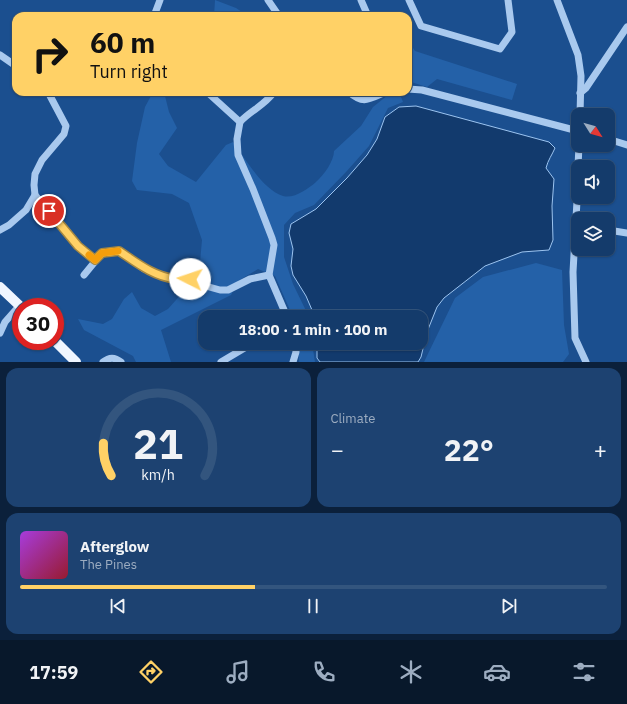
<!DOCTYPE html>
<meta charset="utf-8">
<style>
:root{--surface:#143b6b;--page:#1d4271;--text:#f1f3f6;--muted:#9dadc1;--line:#33557e;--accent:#ffd166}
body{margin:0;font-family:"IBM Plex Sans",sans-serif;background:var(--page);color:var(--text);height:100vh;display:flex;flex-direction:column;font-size:15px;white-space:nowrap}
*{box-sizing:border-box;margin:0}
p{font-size:13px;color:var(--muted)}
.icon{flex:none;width:22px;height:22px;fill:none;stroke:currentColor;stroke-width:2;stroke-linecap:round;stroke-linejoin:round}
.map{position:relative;height:362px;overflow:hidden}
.drawer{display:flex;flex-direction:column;gap:6px;padding:6px;background:#0b203b;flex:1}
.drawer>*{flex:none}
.banner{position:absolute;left:12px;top:12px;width:400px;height:84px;border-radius:12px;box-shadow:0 1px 3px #0004,0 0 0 1px var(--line);background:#ffd166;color:#111;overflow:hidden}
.needle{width:26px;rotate:127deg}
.controls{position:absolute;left:571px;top:108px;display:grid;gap:8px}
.controls a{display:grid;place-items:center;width:44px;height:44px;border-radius:8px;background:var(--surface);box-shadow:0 1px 3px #0004,0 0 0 1px var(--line);font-size:20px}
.speed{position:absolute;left:12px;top:298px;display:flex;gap:8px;font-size:20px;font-weight:700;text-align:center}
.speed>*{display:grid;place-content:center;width:52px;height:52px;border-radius:50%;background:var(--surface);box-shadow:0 1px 3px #0004,0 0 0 1px var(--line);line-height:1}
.speed .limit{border:6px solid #d22;background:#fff;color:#111}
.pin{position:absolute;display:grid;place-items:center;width:34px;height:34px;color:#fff;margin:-17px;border:2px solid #fff;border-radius:50%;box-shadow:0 1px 4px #0007}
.me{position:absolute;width:44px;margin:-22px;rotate:274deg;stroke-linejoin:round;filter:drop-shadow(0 0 3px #0008)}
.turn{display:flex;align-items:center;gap:14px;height:84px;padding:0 12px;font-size:18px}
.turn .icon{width:52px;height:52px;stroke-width:2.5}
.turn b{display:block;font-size:28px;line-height:34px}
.big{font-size:30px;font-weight:700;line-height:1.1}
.drawer .widget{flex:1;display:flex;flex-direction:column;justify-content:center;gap:6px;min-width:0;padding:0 14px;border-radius:12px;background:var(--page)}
.drawer .dial{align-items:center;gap:0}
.dial svg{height:104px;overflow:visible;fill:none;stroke:var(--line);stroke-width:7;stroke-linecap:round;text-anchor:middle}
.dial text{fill:var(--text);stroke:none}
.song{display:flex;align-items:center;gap:12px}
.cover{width:48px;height:48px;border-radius:6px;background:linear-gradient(135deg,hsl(280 70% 55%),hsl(350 70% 35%))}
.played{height:4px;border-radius:2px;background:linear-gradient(90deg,var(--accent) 40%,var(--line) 40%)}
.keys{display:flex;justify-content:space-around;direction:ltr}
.heat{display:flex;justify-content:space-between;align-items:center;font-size:22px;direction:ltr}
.drawer .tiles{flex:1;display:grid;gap:6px;grid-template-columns:1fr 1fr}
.widget:last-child{grid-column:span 2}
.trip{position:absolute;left:198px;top:310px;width:230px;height:40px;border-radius:12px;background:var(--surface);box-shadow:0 1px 3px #0004,0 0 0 1px var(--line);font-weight:700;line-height:40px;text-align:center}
.dock{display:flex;height:64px;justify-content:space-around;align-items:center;background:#08182b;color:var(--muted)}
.dock .icon{width:28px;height:28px}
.dock .current{color:var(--accent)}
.dock b{font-size:18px;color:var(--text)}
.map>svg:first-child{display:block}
.green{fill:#2461a8}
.water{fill:#123a6d;stroke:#9cc4f0}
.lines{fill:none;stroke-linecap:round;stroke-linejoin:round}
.minor{stroke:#a9c9ee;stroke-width:7}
.major{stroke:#f0f6ff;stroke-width:10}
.route-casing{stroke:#a68842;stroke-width:10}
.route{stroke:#ffd166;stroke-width:7}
.slow{stroke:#f59e0b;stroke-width:7}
</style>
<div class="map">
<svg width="627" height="362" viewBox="0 0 627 362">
<rect width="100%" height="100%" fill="#1b4f8f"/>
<g class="green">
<path d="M 215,0 L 236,8 L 248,16 L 214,16 Z"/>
<path d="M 408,40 L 415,51 L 517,84 L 512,100 L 437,79 L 427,87 L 408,81 Z"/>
<path d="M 153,92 L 168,92 L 165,96 L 169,112 L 177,128 L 159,154 L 168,166 L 196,182 L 226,145 L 233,142 C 245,158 263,190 283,196 C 294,199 308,189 316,182 C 324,175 334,161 334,151 L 361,126 L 373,107 L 388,95 L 389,92 L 399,92 L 403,102 L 388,108 L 369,146 L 346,172 L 314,205 L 295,213 L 284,225 L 284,257 L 293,284 L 309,317 L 293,317 L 275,276 L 258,269 L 238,281 L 231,295 L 161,330 L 171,362 L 136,362 L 133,356 L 84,330 L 78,319 L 103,324 L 112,319 L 124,299 L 132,292 L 141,308 L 155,316 L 168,309 L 199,274 L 202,240 L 189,203 L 172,194 L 137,190 L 132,181 L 137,143 L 145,107 Z"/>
<path d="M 536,263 L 562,270 L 564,325 L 569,354 L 563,362 L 424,362 L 455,298 L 483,277 Z"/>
<path d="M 298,343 L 312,343 L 315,362 L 299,362 Z"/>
</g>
<path class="water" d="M 416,106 L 549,142 L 555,148 C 552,155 548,160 546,168 L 554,179 L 552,206 L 553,240 L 549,250 L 522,252 L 485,266 L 444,298 L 437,307 L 427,332 L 421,357 L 418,362 L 320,362 L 317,358 L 317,343 L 421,343 L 421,317 L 315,317 L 306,296 L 293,275 L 291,266 L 293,249 L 289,233 L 291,224 L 316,209 L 347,178 L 367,155 L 377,139 L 385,117 L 399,107 Z"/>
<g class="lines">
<g class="minor">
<path d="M 268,0 L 279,16"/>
<path d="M 361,0 L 368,16"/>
<path d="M 409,0 L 421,26 L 500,49 L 512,32 L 508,0"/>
<path d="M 557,0 L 578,55 L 581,76 L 580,115"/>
<path d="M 154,16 L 160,0"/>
<path d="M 0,55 L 16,66"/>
<path d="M 408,89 L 422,90 L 578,131"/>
<path d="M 207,92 L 240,122 C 250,111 265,105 274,92"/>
<path d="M 349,92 C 364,105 369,99 386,92"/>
<path d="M 580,93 L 586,88 L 627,27"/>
<path d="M 240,122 L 237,139 L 238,155 L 253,189 L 272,238 L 274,245 L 269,275 L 287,317"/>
<path d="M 608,139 L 627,145"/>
<path d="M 578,167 L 579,145"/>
<path d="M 578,183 L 573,272 L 575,338 L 586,362"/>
<path d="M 35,195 L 78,246 L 95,260"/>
<path d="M 0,230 L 9,225 L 26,210 L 35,195 L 34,185 L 35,174 L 42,160 L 64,134 L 66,126 L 48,92"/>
<path d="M 608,230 L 627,233"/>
<path d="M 84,275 L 102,253 L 119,251 L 144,269 L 163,276 L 177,279 L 190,279 L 202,285 L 220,290 L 228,290 L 250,279 L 269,275"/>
<path d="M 0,333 L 5,322 L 20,305"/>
<path d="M 103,362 C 109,357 115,357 121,362"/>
<path d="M 221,362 L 253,343"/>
<path d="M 293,362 L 296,352 L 295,343"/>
</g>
<g class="major">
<path d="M 0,287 L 21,307"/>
<path d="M 55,341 L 76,362"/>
</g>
</g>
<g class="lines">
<g class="route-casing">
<path id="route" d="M 49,211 L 78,246 L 95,260 L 102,253 L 119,251 C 137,263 153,276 175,279 C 180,280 185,279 190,279"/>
</g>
<use href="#route" class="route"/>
<path class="slow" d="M 89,255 L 95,260 L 102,253 L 118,251"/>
</g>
</svg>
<div class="controls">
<a><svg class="needle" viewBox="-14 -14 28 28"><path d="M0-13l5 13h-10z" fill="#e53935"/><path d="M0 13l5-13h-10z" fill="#9dadc1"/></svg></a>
<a><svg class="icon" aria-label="sound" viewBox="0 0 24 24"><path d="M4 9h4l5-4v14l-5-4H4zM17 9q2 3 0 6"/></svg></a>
<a><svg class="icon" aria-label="layers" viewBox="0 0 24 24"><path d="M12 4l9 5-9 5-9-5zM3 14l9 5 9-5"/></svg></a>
</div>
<div class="speed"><div class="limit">30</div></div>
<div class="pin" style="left:49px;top:211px;background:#d93025"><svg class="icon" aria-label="arrive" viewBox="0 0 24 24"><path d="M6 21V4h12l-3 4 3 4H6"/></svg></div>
<svg class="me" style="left:190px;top:279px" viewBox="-20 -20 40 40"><circle r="19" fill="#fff"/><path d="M0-13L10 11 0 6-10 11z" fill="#ffd166"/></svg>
<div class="trip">18:00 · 1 min · 100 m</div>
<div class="banner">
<div class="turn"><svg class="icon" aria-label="right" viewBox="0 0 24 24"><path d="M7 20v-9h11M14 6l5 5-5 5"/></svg><div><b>60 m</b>Turn right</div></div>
</div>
</div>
<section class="drawer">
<div class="tiles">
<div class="widget dial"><svg viewBox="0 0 100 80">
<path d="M14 69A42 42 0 1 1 86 69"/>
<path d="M14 69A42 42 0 0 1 8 44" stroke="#ffd166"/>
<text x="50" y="56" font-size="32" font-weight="700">21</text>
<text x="50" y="72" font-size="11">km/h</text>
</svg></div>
<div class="widget"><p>Climate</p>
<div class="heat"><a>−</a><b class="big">22°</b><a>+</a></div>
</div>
<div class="widget">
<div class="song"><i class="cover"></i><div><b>Afterglow</b><p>The Pines</p></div></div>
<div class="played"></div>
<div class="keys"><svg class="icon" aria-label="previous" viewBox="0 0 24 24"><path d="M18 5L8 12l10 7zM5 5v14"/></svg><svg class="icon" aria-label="pause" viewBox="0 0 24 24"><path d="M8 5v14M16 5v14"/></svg><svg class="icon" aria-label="next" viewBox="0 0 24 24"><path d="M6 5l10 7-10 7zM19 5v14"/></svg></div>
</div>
</div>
</section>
<nav class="dock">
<b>17:59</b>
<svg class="icon current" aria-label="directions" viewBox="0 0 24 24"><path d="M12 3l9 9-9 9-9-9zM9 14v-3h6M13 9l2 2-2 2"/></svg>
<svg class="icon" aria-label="music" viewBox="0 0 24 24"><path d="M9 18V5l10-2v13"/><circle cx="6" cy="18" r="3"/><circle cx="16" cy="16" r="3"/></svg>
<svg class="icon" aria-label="phone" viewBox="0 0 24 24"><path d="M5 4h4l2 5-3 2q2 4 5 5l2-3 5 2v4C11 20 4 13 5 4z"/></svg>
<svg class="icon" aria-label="climate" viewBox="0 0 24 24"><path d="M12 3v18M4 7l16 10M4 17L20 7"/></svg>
<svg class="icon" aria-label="car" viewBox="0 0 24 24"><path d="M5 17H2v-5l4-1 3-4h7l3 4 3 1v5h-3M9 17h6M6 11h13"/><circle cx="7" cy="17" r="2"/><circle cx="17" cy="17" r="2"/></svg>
<svg class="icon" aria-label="filters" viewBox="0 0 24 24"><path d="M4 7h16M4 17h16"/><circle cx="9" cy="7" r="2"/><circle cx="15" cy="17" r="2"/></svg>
</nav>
